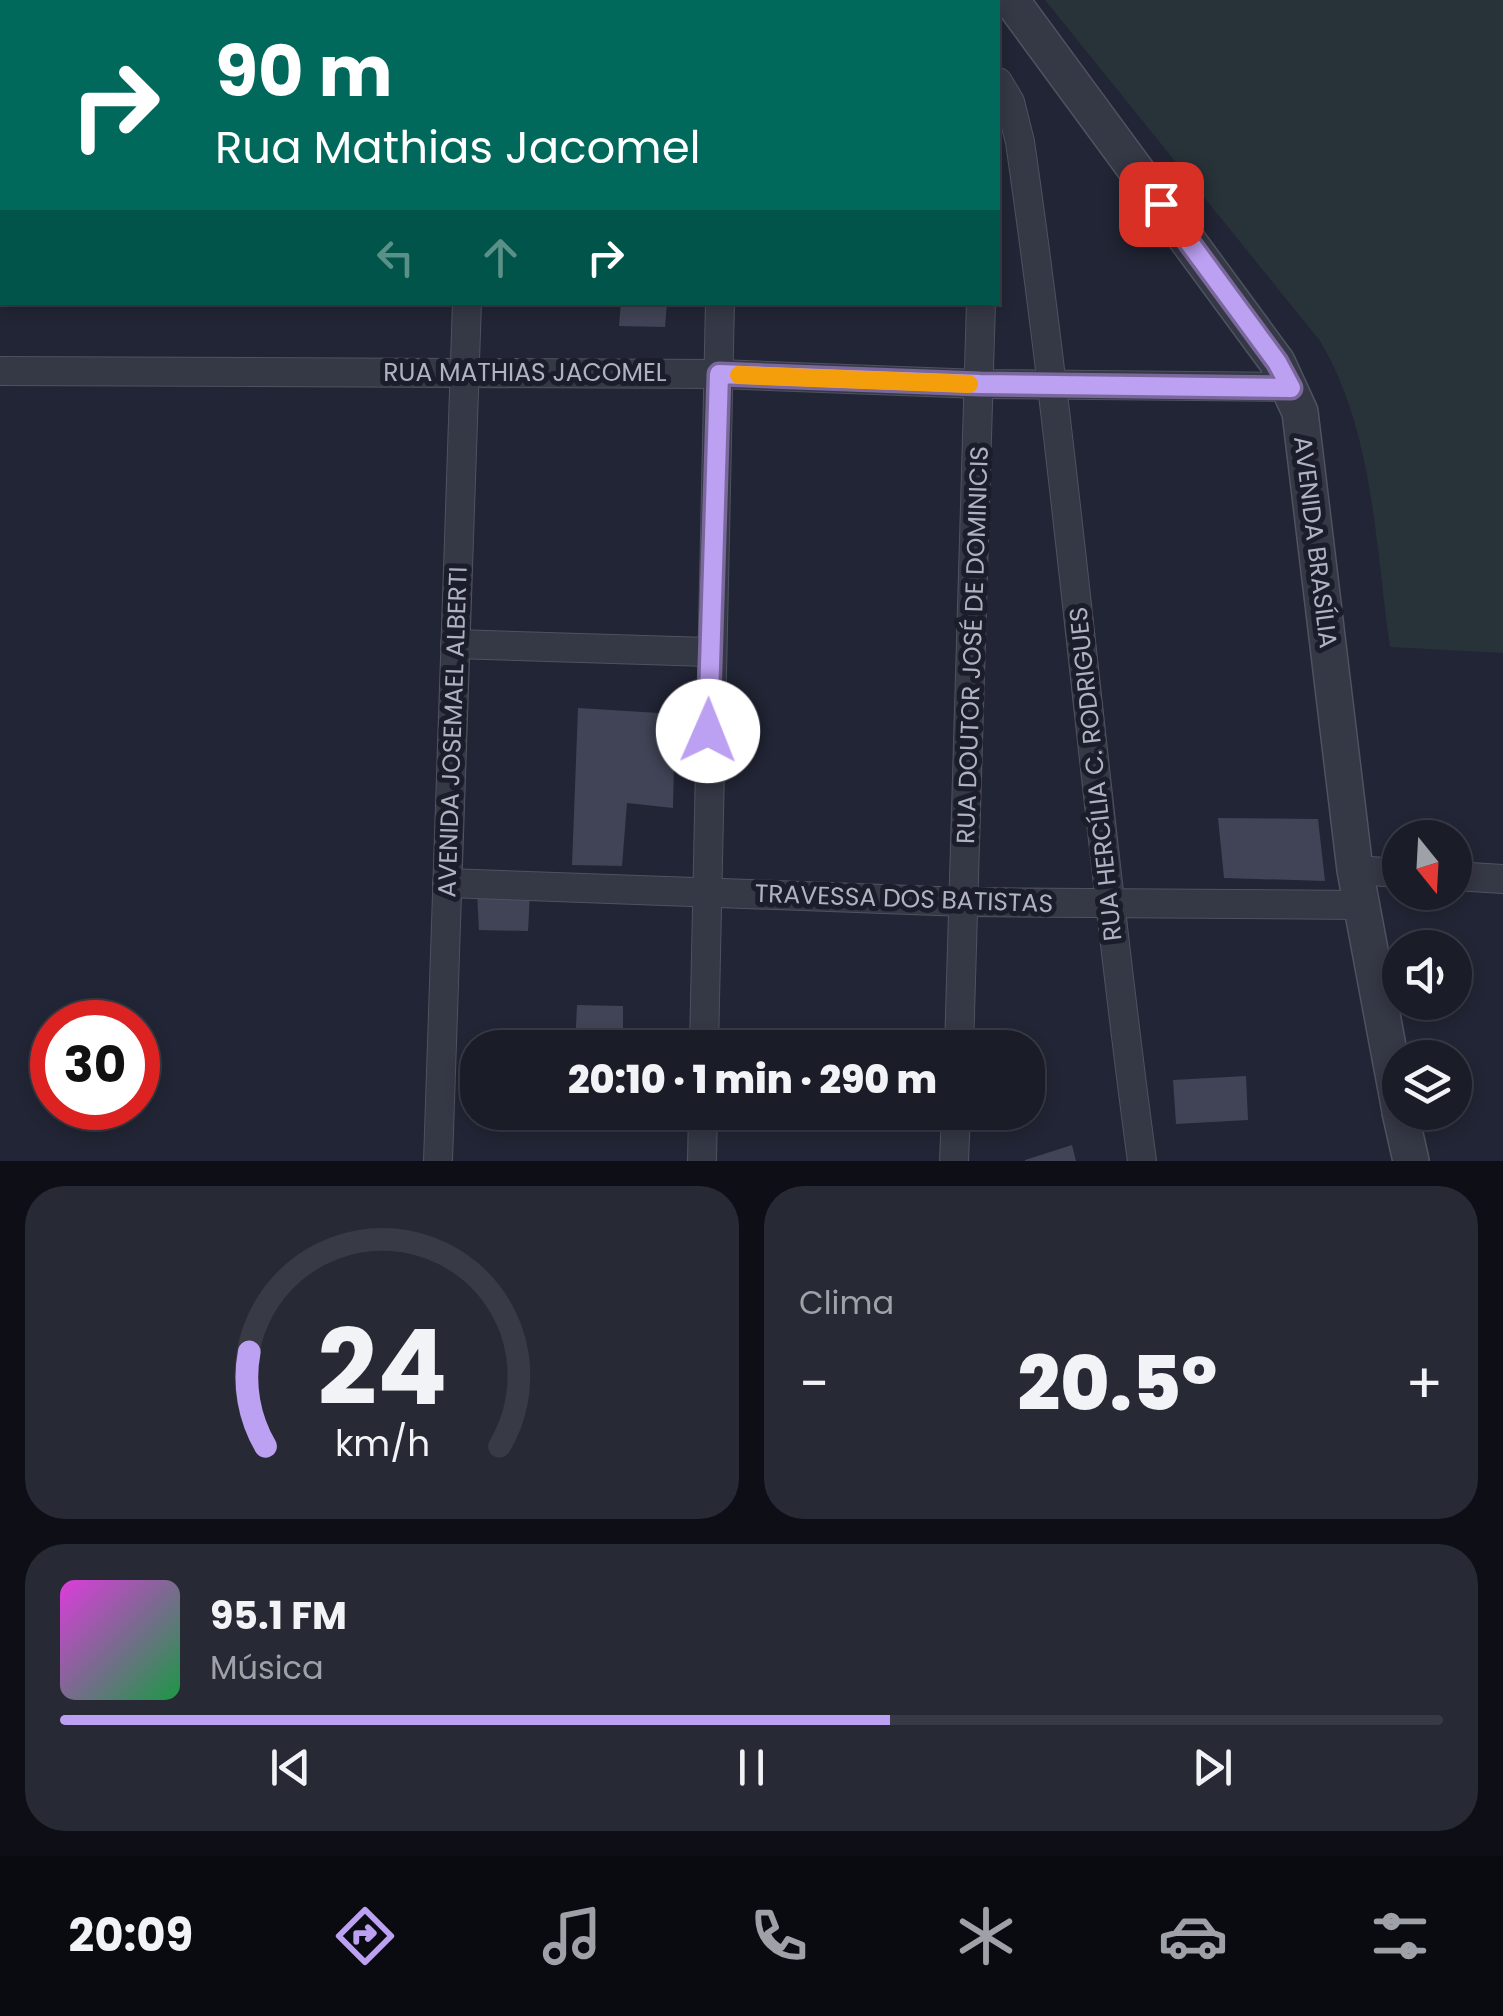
<!DOCTYPE html>
<html lang="pt">
<meta charset="utf-8">
<style>
:root{--surface:#1a1c28;--page:#272934;--text:#f1f3f6;--muted:#9fa1a8;--line:#383a45;--accent:#bca0f2}
body{margin:0;font-family:Poppins,sans-serif;background:var(--page);color:var(--text);height:100vh;display:flex;flex-direction:column;font-size:38px;white-space:nowrap}
*{box-sizing:border-box;margin:0}
p{font-size:32px;color:var(--muted)}
.icon{flex:none;width:55px;height:55px;fill:none;stroke:currentColor;stroke-width:2;stroke-linecap:round;stroke-linejoin:round}
.map{position:relative;height:1161px;overflow:hidden}
.panel{display:flex;flex-direction:column;gap:25px;padding:25px;background:#0e0f16;flex:1}
.panel>*{flex:none}
.top-card{position:absolute;left:0px;top:0px;width:1000px;height:305px;box-shadow:0 5px 15px #0003,0 0 0 2px var(--line);background:#00695c;color:#fff;overflow:hidden}
.needle{width:65px;rotate:162deg}
.fabs{position:absolute;left:1382px;top:820px;display:grid;gap:20px}
.fabs a{display:grid;place-items:center;width:90px;height:90px;border-radius:50%;background:var(--surface);box-shadow:0 5px 15px #0003,0 0 0 2px var(--line);font-size:50px}
.speed{position:absolute;left:30px;top:1000px;display:flex;gap:20px;font-size:50px;font-weight:700;text-align:center}
.speed>*{display:grid;place-content:center;width:130px;height:130px;border-radius:50%;background:var(--surface);box-shadow:0 5px 15px #0003,0 0 0 2px var(--line);line-height:1}
.speed .limit{border:15px solid #d22;background:#fff;color:#111}
.pin{position:absolute;display:grid;place-items:center;width:85px;height:85px;color:#fff;margin:-42px;border-radius:20px;box-shadow:0 5px 15px #0006}
.me{position:absolute;width:110px;margin:-55px;rotate:1deg;stroke-linejoin:round;filter:drop-shadow(0 0 8px #0008)}
.turn{display:flex;align-items:center;gap:35px;height:210px;padding:0 50px;font-size:45px}
.turn .icon{width:130px;height:130px;stroke-width:2.5}
.turn b{display:block;font-size:70px;line-height:85px}
.lanes{display:flex;align-items:center;height:95px;padding:0 50px;background:#0003;justify-content:center;gap:50px;direction:ltr}
.lanes .off{opacity:.35}
.big{font-size:75px;font-weight:800;line-height:1.1}
.panel .tile{flex:1;display:flex;flex-direction:column;justify-content:center;gap:15px;min-width:0;padding:0 35px;border-radius:40px;background:var(--page)}
.panel .dial{align-items:center;gap:0}
.dial svg{height:260px;overflow:visible;fill:none;stroke:var(--line);stroke-width:7;stroke-linecap:round;text-anchor:middle}
.dial text{fill:var(--text);stroke:none}
.song{display:flex;align-items:center;gap:30px}
.cover{width:120px;height:120px;border-radius:15px;background:linear-gradient(135deg,hsl(300 70% 55%),hsl(140 70% 35%))}
.played{height:10px;border-radius:5px;background:linear-gradient(90deg,var(--accent) 60%,var(--line) 60%)}
.keys{display:flex;justify-content:space-around;direction:ltr}
.heat{display:flex;justify-content:space-between;align-items:center;font-size:55px;direction:ltr}
.panel .tiles{flex:1;display:grid;gap:25px;grid-template-columns:1fr 1fr}
.tile:last-child{grid-column:span 2}
.trip{position:absolute;left:460px;top:1030px;width:585px;height:100px;border-radius:40px;background:var(--surface);box-shadow:0 5px 15px #0003,0 0 0 2px var(--line);font-weight:800;line-height:100px;text-align:center}
.tab-bar{display:flex;height:160px;justify-content:space-around;align-items:center;background:#0a0b10;color:var(--muted)}
.tab-bar .icon{width:70px;height:70px}
.tab-bar .active{color:var(--accent)}
.tab-bar b{font-size:45px;color:var(--text)}
.map>svg:first-child{display:block}
.green{fill:#273339}
.building{fill:#404456}
.lines{fill:none;stroke-linecap:round;stroke-linejoin:round}
.minor-casing{stroke:#4f5260;stroke-width:30}
.tertiary-casing{stroke:#4f5260;stroke-width:38}
.minor{stroke:#353845;stroke-width:28}
.tertiary{stroke:#353845;stroke-width:35}
.route-casing{stroke:#7a689d;stroke-width:25}
.route{stroke:#bca0f2;stroke-width:18}
.slow{stroke:#f59e0b;stroke-width:18}
.labels{text-anchor:middle;stroke-width:10;stroke-linejoin:round;paint-order:stroke}
.street-label{font-size:25px;fill:#afb2c2;stroke:#1b1d2a}
</style>
<div class="map">
<svg width="1503" height="1161" viewBox="0 0 1503 1161">
<rect width="100%" height="100%" fill="#222535"/>
<path class="green" d="M 1045,0 L 1503,0 L 1503,653 L 1390,647 C 1375,544 1374,432 1320,341 Z"/>
<g class="building">
<path d="M 621,302 L 667,302 L 665,327 L 619,326 Z"/>
<path d="M 578,708 L 675,714 L 673,808 L 627,803 L 622,866 L 572,865 Z"/>
<path d="M 1218,818 L 1318,819 L 1325,881 L 1224,878 Z"/>
<path d="M 477,893 L 530,893 L 528,931 L 479,930 Z"/>
<path d="M 577,1005 L 623,1006 L 623,1048 L 575,1048 Z"/>
<path d="M 1246,1076 L 1248,1120 L 1176,1124 L 1173,1080 Z"/>
<path d="M 728,1112 L 822,1112 L 822,1128 L 728,1122 Z"/>
<path d="M 1072,1145 L 1076,1161 L 1025,1161 L 1025,1160 Z"/>
</g>
<g class="lines">
<g class="minor-casing">
<g id="minor">
<path d="M 469,2 L 469,0"/>
<path d="M 724,2 L 725,0"/>
<path d="M 984,2 L 984,0"/>
<path d="M 998,82 L 1010,102 L 1020,142 C 1069,481 1096,822 1142,1161"/>
<path d="M 0,371 L 719,374 L 980,384 L 1291,387"/>
<path d="M 455,644 L 709,652"/>
<path d="M 1355,870 L 1400,873"/>
<path d="M 1455,876 L 1503,879"/>
<path d="M 447,883 L 965,902 L 1360,905"/>
<path d="M 704,1048 L 720,302"/>
<path d="M 959,1048 L 981,302"/>
<path d="M 438,1161 L 467,302"/>
<path d="M 702,1161 L 703,1112"/>
<path d="M 954,1161 L 956,1112"/>
</g>
</g>
<g class="tertiary-casing">
<g id="tertiary">
<path d="M 1011,0 L 1277,362 L 1300,412 L 1355,870 L 1400,1111"/>
<path d="M 1400,1112 L 1411,1161"/>
</g>
</g>
<use href="#minor" class="minor"/>
<use href="#tertiary" class="tertiary"/>
</g>
<g class="lines">
<g class="route-casing">
<path id="route" d="M 708,731 L 719,374 L 980,384 L 1291,388 L 1277,362 L 1161,204"/>
</g>
<use href="#route" class="route"/>
<path class="slow" d="M 739,375 L 969,384"/>
</g>
<g class="labels">
<g class="street-label">
<text x="525" y="381">RUA MATHIAS JACOMEL</text>
<text transform="translate(1316 542) rotate(83)" y="9">AVENIDA BRASÍLIA</text>
<text transform="translate(972 645) rotate(-88)" y="9">RUA DOUTOR JOSÉ DE DOMINICIS</text>
<text transform="translate(452 732) rotate(-88)" y="9">AVENIDA JOSEMAEL ALBERTI</text>
<text transform="translate(1095 774) rotate(-96)" y="9">RUA HERCÍLIA C. RODRIGUES</text>
<text transform="translate(904 898) rotate(2)" y="9">TRAVESSA DOS BATISTAS</text>
</g>
</g>
</svg>
<div class="fabs">
<a><svg class="needle" viewBox="-14 -14 28 28"><path d="M0-13l5 13h-10z" fill="#e53935"/><path d="M0 13l5-13h-10z" fill="#9fa1a8"/></svg></a>
<a><svg class="icon" aria-label="sound" viewBox="0 0 24 24"><path d="M4 9h4l5-4v14l-5-4H4zM17 9q2 3 0 6"/></svg></a>
<a><svg class="icon" aria-label="layers" viewBox="0 0 24 24"><path d="M12 4l9 5-9 5-9-5zM3 14l9 5 9-5"/></svg></a>
</div>
<div class="speed"><div class="limit">30</div></div>
<div class="pin" style="left:1161px;top:204px;background:#d93025"><svg class="icon" aria-label="arrive" viewBox="0 0 24 24"><path d="M6 21V4h12l-3 4 3 4H6"/></svg></div>
<svg class="me" style="left:708px;top:731px" viewBox="-20 -20 40 40"><circle r="19" fill="#fff"/><path d="M0-13L10 11 0 6-10 11z" fill="#bca0f2"/></svg>
<div class="trip">20:10 · 1 min · 290 m</div>
<div class="top-card">
<div class="turn"><svg class="icon" aria-label="right" viewBox="0 0 24 24"><path d="M7 20v-9h11M14 6l5 5-5 5"/></svg><div><b>90 m</b>Rua Mathias Jacomel</div></div>
<div class="lanes"><svg class="icon off" aria-label="left" viewBox="0 0 24 24"><path d="M17 20v-9H6M10 6l-5 5 5 5"/></svg><svg class="icon off" aria-label="ahead" viewBox="0 0 24 24"><path d="M12 20V5M6 11l6-6 6 6"/></svg><svg class="icon" aria-label="right" viewBox="0 0 24 24"><path d="M7 20v-9h11M14 6l5 5-5 5"/></svg></div>
</div>
</div>
<section class="panel">
<div class="tiles">
<div class="tile dial"><svg viewBox="0 0 100 80">
<path d="M14 69A42 42 0 1 1 86 69"/>
<path d="M14 69A42 42 0 0 1 9 40" stroke="#bca0f2"/>
<text x="50" y="56" font-size="32" font-weight="700">24</text>
<text x="50" y="72" font-size="11">km/h</text>
</svg></div>
<div class="tile"><p>Clima</p>
<div class="heat"><a>−</a><b class="big">20.5°</b><a>+</a></div>
</div>
<div class="tile">
<div class="song"><i class="cover"></i><div><b>95.1 FM</b><p>Música</p></div></div>
<div class="played"></div>
<div class="keys"><svg class="icon" aria-label="previous" viewBox="0 0 24 24"><path d="M18 5L8 12l10 7zM5 5v14"/></svg><svg class="icon" aria-label="pause" viewBox="0 0 24 24"><path d="M8 5v14M16 5v14"/></svg><svg class="icon" aria-label="next" viewBox="0 0 24 24"><path d="M6 5l10 7-10 7zM19 5v14"/></svg></div>
</div>
</div>
</section>
<nav class="tab-bar">
<b>20:09</b>
<svg class="icon active" aria-label="directions" viewBox="0 0 24 24"><path d="M12 3l9 9-9 9-9-9zM9 14v-3h6M13 9l2 2-2 2"/></svg>
<svg class="icon" aria-label="music" viewBox="0 0 24 24"><path d="M9 18V5l10-2v13"/><circle cx="6" cy="18" r="3"/><circle cx="16" cy="16" r="3"/></svg>
<svg class="icon" aria-label="phone" viewBox="0 0 24 24"><path d="M5 4h4l2 5-3 2q2 4 5 5l2-3 5 2v4C11 20 4 13 5 4z"/></svg>
<svg class="icon" aria-label="climate" viewBox="0 0 24 24"><path d="M12 3v18M4 7l16 10M4 17L20 7"/></svg>
<svg class="icon" aria-label="car" viewBox="0 0 24 24"><path d="M5 17H2v-5l4-1 3-4h7l3 4 3 1v5h-3M9 17h6M6 11h13"/><circle cx="7" cy="17" r="2"/><circle cx="17" cy="17" r="2"/></svg>
<svg class="icon" aria-label="filters" viewBox="0 0 24 24"><path d="M4 7h16M4 17h16"/><circle cx="9" cy="7" r="2"/><circle cx="15" cy="17" r="2"/></svg>
</nav>
